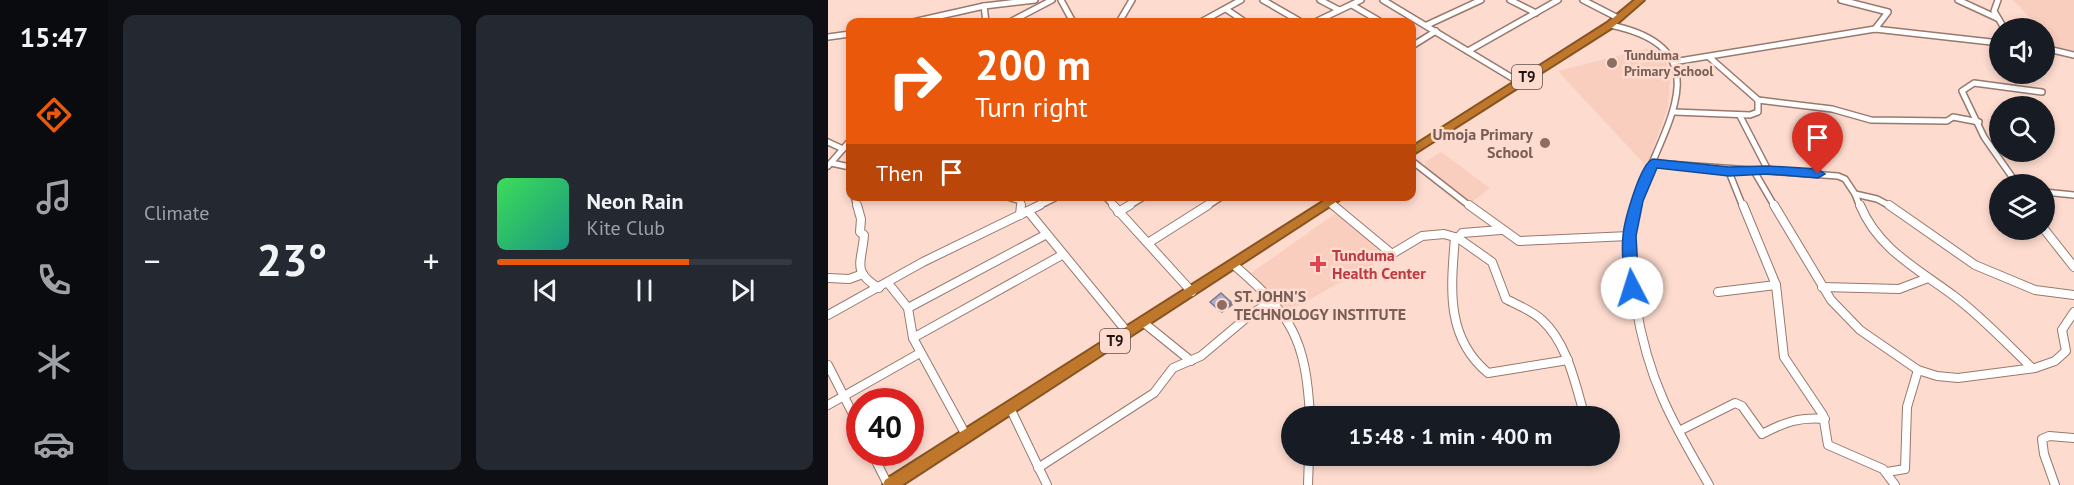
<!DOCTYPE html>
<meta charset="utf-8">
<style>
:root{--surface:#171b24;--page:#242831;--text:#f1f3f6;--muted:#9ea1a6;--line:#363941;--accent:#ea580c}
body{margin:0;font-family:"PT Sans",sans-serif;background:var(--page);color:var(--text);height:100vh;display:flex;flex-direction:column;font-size:22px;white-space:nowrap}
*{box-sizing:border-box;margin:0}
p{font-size:20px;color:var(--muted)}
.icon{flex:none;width:33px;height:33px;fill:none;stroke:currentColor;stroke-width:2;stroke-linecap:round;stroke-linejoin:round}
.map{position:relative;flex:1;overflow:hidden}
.drawer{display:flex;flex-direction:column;gap:15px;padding:15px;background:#0d0f14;width:720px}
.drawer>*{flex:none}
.guide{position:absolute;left:18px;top:18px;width:570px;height:183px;border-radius:12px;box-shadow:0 3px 9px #0003;background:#ea580c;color:#fff;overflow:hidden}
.fabs{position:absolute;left:1161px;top:18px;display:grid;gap:12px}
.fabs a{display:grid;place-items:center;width:66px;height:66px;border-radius:50%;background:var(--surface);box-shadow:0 3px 9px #0003;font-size:30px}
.speed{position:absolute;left:18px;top:388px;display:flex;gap:12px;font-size:30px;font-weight:700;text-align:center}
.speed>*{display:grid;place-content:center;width:78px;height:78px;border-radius:50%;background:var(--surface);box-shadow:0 3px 9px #0003;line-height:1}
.speed .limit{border:9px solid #d22;background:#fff;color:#111}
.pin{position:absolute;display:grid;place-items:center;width:51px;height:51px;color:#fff;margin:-62px -26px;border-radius:50% 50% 50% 0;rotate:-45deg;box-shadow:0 0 6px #0007}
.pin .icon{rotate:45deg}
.me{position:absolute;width:66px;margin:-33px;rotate:355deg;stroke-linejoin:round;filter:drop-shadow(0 0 4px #0008)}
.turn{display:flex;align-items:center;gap:21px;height:126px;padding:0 30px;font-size:27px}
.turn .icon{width:78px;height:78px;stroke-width:2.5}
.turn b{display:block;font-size:42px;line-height:51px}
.then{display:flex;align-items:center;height:57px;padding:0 30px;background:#0003;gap:12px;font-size:22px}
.big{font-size:45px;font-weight:700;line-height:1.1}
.drawer .tile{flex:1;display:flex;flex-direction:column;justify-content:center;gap:9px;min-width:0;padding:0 21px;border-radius:12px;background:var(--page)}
.song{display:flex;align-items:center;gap:18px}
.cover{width:72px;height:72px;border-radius:9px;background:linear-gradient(135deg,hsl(130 70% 55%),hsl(170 70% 35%))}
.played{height:6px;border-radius:3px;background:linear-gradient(90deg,var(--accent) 65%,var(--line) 65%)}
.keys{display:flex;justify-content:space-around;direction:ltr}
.heat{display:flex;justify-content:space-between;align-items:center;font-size:33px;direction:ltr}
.drawer .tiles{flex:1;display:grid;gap:15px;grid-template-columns:repeat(2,1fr)}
.trip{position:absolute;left:453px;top:406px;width:339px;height:60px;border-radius:30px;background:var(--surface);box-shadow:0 3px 9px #0003;font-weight:700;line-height:60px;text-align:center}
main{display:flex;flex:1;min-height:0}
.menu{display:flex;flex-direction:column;width:108px;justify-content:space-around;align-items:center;background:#090b0e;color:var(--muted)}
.menu .icon{width:42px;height:42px}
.menu .current{color:var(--accent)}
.menu b{font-size:27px;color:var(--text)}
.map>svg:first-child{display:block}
.built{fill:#f9cebe}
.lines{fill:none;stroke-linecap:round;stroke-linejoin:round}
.minor-far1-casing{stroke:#98796e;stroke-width:8}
.minor-casing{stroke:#98796e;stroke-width:10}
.highway-casing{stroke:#875421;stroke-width:4}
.minor-far1{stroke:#fff;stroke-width:5}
.minor{stroke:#fff;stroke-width:8}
.highway{fill:#bf772b;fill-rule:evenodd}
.shaded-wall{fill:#7b798e}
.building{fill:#b0adcb;stroke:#7b798e;stroke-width:1.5}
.route{fill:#1a73e8;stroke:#114b97;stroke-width:1.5}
.education-dot{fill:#8d6e63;stroke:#fedbcf;stroke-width:2}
.health-dot{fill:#e0444e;stroke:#fedbcf;stroke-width:2}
.labels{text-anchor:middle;stroke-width:5;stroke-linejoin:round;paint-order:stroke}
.far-education-label{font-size:14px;font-weight:bold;fill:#785e54;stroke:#fedbcf;text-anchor:start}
.shield{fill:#fedbcf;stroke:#624f49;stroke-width:1.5}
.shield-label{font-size:15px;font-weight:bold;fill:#1f130f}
.education-label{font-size:16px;font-weight:bold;fill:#785e54;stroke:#fedbcf;text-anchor:end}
.health-label{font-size:16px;font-weight:bold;fill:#be3a42;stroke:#fedbcf;text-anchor:start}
</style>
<main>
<nav class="menu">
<b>15:47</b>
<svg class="icon current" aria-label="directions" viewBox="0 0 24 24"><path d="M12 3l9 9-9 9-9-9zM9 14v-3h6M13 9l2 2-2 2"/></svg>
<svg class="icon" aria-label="music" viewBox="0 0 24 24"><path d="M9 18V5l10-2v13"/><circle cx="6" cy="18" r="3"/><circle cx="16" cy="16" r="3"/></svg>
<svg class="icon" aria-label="phone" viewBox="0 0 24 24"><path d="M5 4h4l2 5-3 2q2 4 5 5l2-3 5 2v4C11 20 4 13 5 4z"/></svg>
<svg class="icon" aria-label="climate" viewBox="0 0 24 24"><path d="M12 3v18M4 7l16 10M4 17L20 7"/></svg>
<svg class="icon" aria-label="car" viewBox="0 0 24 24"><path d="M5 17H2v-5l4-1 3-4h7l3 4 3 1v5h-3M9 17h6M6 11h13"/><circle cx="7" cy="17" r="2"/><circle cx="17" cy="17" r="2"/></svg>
</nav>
<section class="drawer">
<div class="tiles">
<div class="tile"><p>Climate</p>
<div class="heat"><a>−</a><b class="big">23°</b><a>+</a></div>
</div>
<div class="tile">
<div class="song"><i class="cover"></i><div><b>Neon Rain</b><p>Kite Club</p></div></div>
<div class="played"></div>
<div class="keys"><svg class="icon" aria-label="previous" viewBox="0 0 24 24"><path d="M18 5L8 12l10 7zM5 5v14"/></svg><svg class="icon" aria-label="pause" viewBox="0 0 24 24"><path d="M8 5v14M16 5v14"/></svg><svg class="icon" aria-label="next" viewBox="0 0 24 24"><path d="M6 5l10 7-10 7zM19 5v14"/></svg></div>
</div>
</div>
</section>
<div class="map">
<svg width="1246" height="485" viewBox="0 0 1246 485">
<rect width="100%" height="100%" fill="#fedbcf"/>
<g class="built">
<path d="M 1185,0 L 1246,0 L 1246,51 L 1230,47 L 1217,33 L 1216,28 L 1212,28 Z"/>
<path d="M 825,47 L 838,60 L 842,77 L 840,106 L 819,167 L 730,71 Z"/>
<path d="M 613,152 L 662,188 L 644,202 L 597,167 L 597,162 Z"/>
<path d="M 511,211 L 561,255 L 461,311 L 423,273 Z"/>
</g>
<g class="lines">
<g class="minor-far1-casing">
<g id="minor-far1">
<path d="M 233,0 L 245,22"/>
<path d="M 435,0 L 473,22"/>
<path d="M 492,0 L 511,10"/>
<path d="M 555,0 L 691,82"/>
<path d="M 682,0 L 708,13"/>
<path d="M 755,0 L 790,18"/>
<path d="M 1013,0 L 1060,12 L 1047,29"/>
<path d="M 1130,0 L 1169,18"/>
<path d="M 1170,0 L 1166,11 L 1176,28"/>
<path d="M 524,5 L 553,22"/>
<path d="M 156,6 L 158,22"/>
<path d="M 398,9 L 417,22"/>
<path d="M 85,22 L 156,6 L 207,0"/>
<path d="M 182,22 L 224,0"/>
<path d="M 291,22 L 304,0"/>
<path d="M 373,22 L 413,0"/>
<path d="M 487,22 L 533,0"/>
<path d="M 599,25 L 653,0"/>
<path d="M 782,25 C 905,50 825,138 808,207"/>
<path d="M 0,37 L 22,34"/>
<path d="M 584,46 L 608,31"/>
<path d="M 1216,48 L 1246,55"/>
<path d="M 640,51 L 730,0"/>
<path d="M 881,57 L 930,100 L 1004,109 L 1043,120 L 1119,121 L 1125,117 L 1151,122"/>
<path d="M 845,62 L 1047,29 L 1172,43"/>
<path d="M 846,112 L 922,115 L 930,112 L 930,100"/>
<path d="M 912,116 L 940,170"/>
<path d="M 0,142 L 15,149"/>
<path d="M 584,161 L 643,207"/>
<path d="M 3,163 L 22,167"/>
<path d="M 825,163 L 1010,176 L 1017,179 L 1027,194 L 1049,199 L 1064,207"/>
<path d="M 0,166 L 22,141"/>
<path d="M 926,171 L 947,207"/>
<path d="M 901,172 L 915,207"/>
<path d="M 1189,184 L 1156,137 L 1134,91 L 1146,83 L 1214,92"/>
<path d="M 1216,192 L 1246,195"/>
<path d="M 1027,194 L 1032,207"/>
<path d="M 26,196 L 29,207"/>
<path d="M 176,196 L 193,201 L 193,207"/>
<path d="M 277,196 L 287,207"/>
<path d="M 502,203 L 506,207"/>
<path d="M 209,207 L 231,196"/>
<path d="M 299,207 L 317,196"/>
<path d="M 378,207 L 395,196"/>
</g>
</g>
<g class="minor-casing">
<g id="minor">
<path d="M 29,205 L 33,219 L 32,232 L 36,235 C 34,263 23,271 51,288"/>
<path d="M 285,205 L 364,292"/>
<path d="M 505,205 L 564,254 L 594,236 L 616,234 L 630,238 L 664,262 L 678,299 C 689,305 705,311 714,320 C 740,344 747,384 757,417"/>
<path d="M 641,205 L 691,241 L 801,236"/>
<path d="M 808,205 C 794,261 812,347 835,399 C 848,429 865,457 881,485"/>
<path d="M 915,205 L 948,285 L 956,357 L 995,415 L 1000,445 L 1055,469 L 1067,485"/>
<path d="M 946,205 L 1003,300 L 1032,330 L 1090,370 L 1109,376 L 1130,378 L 1207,368 L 1227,361 L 1238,351 L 1234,330 L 1246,312"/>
<path d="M 1032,205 C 1050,249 1090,269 1126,296 C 1154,317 1179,344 1204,368"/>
<path d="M 1061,205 L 1147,265 L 1207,290 L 1246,295"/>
<path d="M 200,211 L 300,333"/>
<path d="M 290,212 L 302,205"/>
<path d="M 192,215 L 193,205"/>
<path d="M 1216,229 L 1246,267"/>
<path d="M 627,237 C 623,288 617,337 660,373 L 740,360"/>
<path d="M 630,238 L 634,233 L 673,230"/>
<path d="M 320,243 L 380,205"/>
<path d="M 406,265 C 464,315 478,339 482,417"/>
<path d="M 0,278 L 21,279 L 35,274"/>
<path d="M 60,283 L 80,308 L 85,338 L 139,437"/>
<path d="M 994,287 L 1071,289 L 1100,278"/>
<path d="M 890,292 L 948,285"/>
<path d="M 80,308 L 217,235"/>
<path d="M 0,315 L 95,262 L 212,205"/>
<path d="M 316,323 L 363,361"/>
<path d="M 85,338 L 234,255"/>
<path d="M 0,365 L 32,428"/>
<path d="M 0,405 L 92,353"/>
<path d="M 183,410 L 219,485"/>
<path d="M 851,431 L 907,403 L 914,406 L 934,434 C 957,422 971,417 997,419"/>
<path d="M 44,453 L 60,485"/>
<path d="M 210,468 L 326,393 L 345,368 L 373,356 L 423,314 L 445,301"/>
<path d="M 1059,472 L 1077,469 L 1079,407 L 1090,370"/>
<path d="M 480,485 L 481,456"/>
<path d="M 1227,485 L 1216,454 L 1214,439 L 1221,436 L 1246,438"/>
</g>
</g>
<g class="highway-casing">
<g id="highway">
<path d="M 807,0 L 816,0 L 785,27 L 587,153 L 584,154 L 584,147 L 779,23 Z"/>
<path d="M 504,196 L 517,196 L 74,485 L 55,485 L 57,480 Z"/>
</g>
</g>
<use href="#minor-far1" class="minor-far1"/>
<use href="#minor" class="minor"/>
<use href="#highway" class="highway"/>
</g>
<path class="shaded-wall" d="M 403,302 L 405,305 L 394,313 L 392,311 Z"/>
<path class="building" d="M 393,293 L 403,302 L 392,311 L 382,302 Z"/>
<path class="route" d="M 825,159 L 901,167 L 940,166 L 990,169 L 997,174 L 990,178 L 940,174 L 901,176 L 829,168 L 815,201 L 808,236 L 811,288 L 804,294 L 797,288 C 796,271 793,253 795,236 C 796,222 812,163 825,159 Z"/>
<g class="education-dot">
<circle cx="784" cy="63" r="6"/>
<circle cx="717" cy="143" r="6"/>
<circle cx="394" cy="305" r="6"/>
</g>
<path class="health-dot" d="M487 255h6v6h6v6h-6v6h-6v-6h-6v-6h6z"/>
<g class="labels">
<g class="far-education-label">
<text x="796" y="60">Tunduma<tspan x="796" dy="16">Primary School</tspan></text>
</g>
<g class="shield">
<rect x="684" y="65" width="30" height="24" rx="4.5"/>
<rect x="272" y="329" width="30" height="24" rx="4.5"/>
</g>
<g class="shield-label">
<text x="699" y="82">T9</text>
<text x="287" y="346">T9</text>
</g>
<g class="education-label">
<text x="705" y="140">Umoja Primary<tspan x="705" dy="18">School</tspan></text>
<text x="406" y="302" text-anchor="start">ST. JOHN'S<tspan x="406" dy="18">TECHNOLOGY INSTITUTE</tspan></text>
</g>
<g class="health-label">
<text x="504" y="261">Tunduma<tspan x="504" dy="18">Health Center</tspan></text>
</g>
</g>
</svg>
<div class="fabs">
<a><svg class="icon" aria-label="sound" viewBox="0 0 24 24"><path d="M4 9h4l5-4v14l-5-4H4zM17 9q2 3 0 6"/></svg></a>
<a><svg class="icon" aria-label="search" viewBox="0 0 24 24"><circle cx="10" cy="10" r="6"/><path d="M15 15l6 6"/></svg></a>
<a><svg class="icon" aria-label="layers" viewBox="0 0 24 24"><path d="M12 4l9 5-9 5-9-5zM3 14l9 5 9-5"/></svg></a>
</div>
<div class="speed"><div class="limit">40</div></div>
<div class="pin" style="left:990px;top:174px;background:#d93025"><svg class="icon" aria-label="arrive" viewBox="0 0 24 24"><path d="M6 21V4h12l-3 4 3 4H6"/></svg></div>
<svg class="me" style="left:804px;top:288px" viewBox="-20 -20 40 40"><circle r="19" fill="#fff"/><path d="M0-13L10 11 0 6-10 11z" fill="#1a73e8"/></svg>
<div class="trip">15:48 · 1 min · 400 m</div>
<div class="guide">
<div class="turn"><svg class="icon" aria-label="right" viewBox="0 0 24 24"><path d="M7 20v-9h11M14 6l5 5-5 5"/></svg><div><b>200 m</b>Turn right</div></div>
<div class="then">Then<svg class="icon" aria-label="arrive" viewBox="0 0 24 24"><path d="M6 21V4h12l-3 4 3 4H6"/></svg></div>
</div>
</div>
</main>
